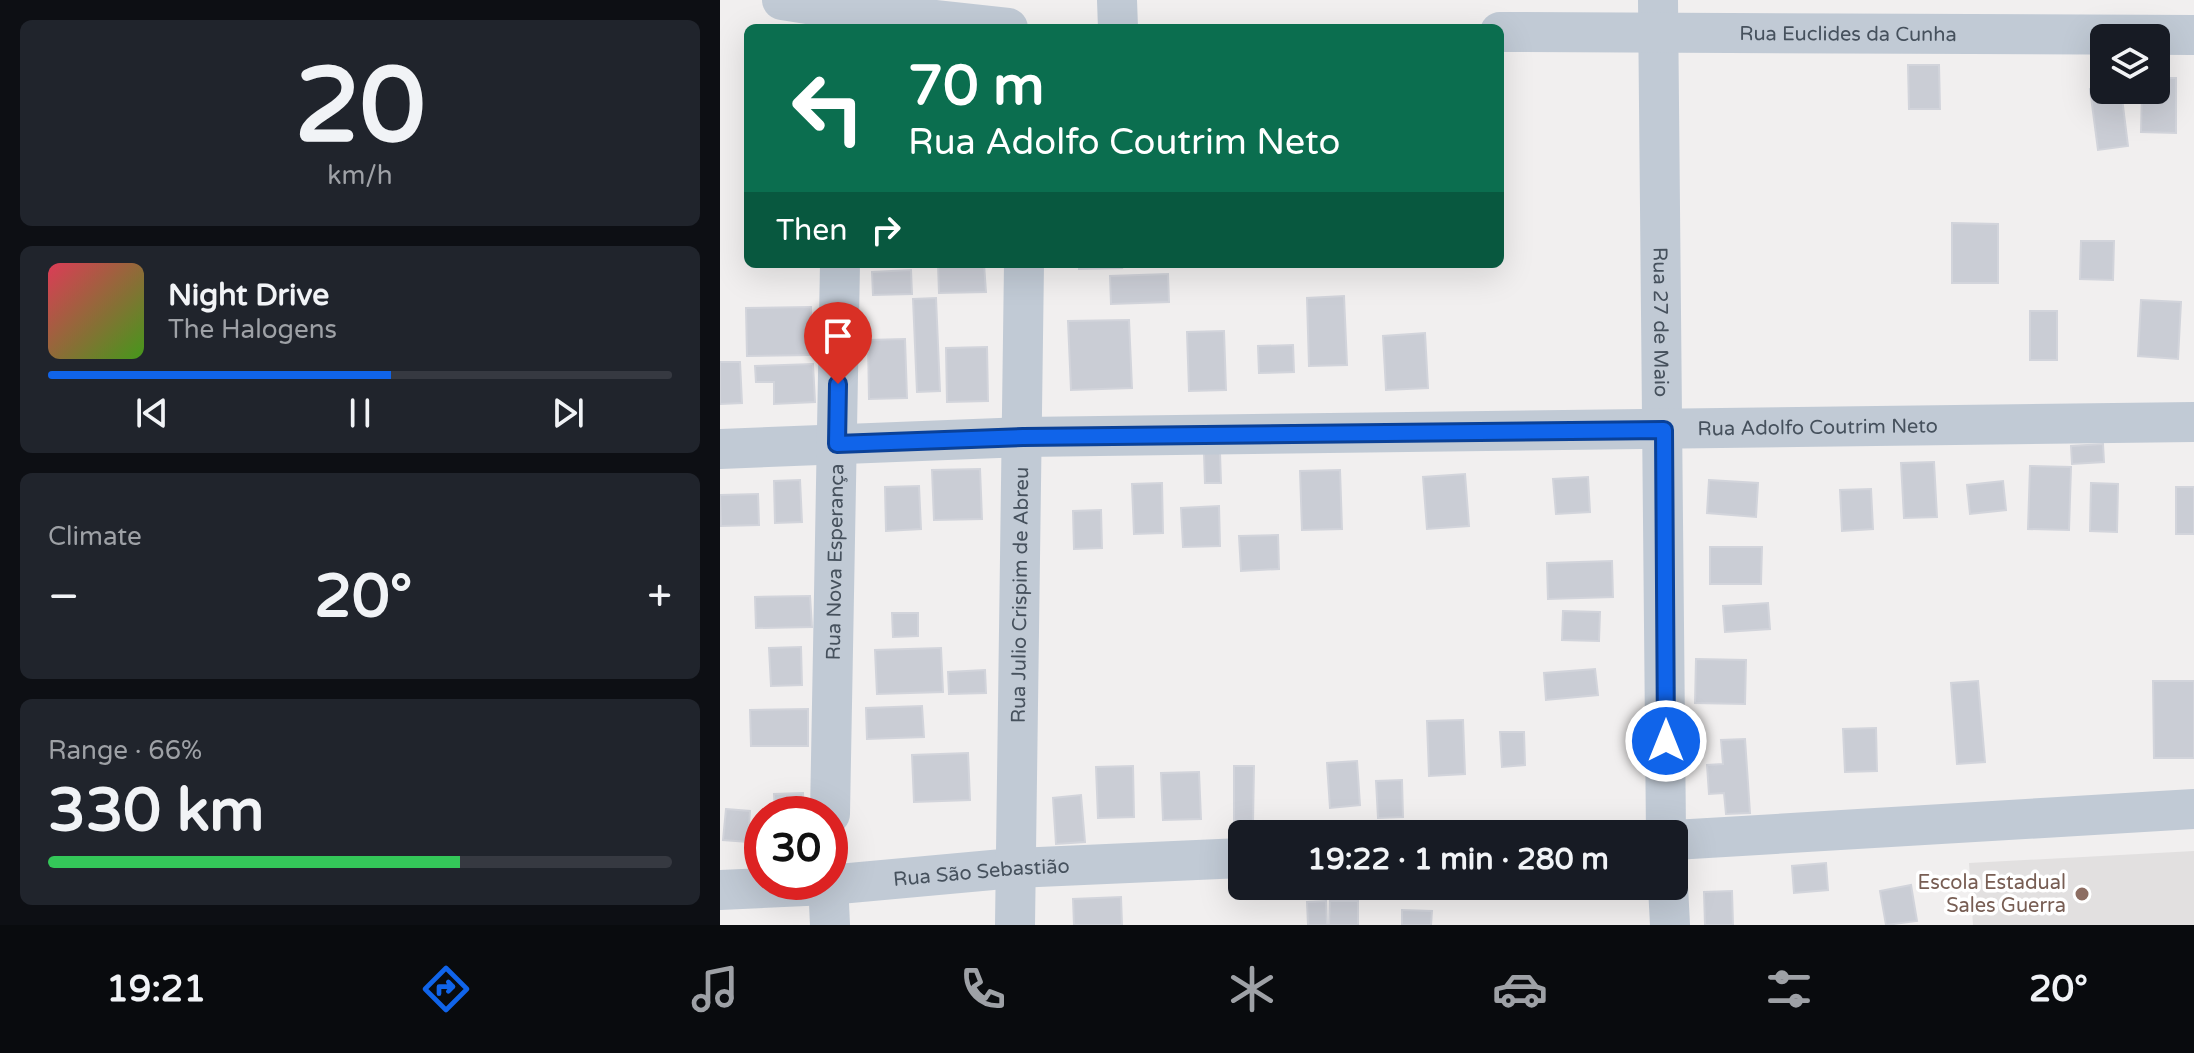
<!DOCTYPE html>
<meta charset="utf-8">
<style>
:root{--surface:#171b24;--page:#20242c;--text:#f1f3f6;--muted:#9ea1a6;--line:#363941;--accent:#1064ea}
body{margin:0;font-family:"Varela Round",sans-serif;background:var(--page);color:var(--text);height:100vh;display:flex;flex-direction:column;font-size:30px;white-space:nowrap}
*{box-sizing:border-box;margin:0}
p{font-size:26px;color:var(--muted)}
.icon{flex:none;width:44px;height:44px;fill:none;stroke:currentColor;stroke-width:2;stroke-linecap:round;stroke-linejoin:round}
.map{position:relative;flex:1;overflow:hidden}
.panel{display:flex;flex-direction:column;gap:20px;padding:20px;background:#0d0f14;width:720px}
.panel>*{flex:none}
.guide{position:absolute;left:24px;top:24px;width:760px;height:244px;border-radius:12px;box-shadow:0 8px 32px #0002;background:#0b6e4f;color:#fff;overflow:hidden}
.fabs{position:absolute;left:1370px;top:24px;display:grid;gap:16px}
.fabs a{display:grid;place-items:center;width:80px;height:80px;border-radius:12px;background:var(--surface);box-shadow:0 8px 32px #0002;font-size:40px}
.speed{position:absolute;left:24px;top:796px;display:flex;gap:16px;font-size:40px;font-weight:700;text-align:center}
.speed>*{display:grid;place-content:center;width:104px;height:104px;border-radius:50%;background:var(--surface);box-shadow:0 8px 32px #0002;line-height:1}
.speed .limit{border:12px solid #d22;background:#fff;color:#111}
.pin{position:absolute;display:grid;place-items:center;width:68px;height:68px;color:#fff;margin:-82px -34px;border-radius:50% 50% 50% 0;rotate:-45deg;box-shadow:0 0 8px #0007}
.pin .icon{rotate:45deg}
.me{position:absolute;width:88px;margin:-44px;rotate:0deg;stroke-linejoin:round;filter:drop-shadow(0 0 6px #0008)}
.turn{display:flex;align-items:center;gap:28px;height:168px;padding:0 32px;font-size:36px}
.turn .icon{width:104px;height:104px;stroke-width:2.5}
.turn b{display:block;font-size:56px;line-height:68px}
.then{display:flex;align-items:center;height:76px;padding:0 32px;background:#0003;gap:16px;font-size:30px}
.big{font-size:60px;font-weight:800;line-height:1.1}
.panel .widget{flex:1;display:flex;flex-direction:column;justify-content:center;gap:12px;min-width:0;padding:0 28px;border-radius:12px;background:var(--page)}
.panel .dial{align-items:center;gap:0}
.dial b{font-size:104px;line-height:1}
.song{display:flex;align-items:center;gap:24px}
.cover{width:96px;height:96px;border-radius:12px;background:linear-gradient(135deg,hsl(350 70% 55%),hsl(100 70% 35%))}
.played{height:8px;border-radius:4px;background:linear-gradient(90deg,var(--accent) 55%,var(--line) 55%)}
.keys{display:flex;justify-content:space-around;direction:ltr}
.heat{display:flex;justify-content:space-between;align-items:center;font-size:44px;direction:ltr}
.charge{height:12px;border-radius:6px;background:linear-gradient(90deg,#34c759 66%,var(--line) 0)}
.trip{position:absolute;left:508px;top:820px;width:460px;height:80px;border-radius:12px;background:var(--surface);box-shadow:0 8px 32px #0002;font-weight:800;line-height:80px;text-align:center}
.tab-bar{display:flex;height:128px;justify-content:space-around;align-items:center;background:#090b0e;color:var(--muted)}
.tab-bar .icon{width:56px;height:56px}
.tab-bar .active{color:var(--accent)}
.tab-bar b{font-size:36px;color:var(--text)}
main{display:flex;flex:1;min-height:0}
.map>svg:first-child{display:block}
.education{fill:#e2e0e0}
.building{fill:#cacdd5;stroke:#d2d4db;stroke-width:2}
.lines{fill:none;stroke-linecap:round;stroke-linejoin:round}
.minor{stroke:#c1cad5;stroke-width:40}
.route-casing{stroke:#0a4198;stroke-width:20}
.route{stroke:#1064ea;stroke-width:14}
.education-dot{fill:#8d6e63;stroke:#fff;stroke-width:3}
.labels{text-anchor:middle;stroke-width:7;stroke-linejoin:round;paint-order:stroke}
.street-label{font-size:20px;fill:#46515d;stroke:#fff}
.education-label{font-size:20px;fill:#785e54;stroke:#fff;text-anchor:end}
</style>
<main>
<section class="panel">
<div class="widget dial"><b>20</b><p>km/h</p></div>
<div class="widget">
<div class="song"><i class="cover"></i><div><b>Night Drive</b><p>The Halogens</p></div></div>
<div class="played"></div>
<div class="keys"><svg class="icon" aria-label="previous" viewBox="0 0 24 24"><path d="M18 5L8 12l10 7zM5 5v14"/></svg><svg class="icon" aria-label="pause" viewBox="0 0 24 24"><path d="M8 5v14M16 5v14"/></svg><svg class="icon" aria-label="next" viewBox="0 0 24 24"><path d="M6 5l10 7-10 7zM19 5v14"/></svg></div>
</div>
<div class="widget"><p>Climate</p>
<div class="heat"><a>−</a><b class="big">20°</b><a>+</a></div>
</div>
<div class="widget"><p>Range · 66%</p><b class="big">330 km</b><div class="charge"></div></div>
</section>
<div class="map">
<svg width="1474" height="925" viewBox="0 0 1474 925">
<rect width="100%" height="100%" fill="#f1efef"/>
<path class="education" d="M 1474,851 L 1474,925 L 1253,925 L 1249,863 Z"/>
<g class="building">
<path d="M 1188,65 L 1219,65 L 1220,109 L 1189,109 Z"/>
<path d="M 1436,78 L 1456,78 L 1456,133 L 1421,132 L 1422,90 L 1436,90 Z"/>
<path d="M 1384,87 L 1384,90 L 1401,90 L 1408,146 L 1378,150 L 1370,89 Z"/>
<path d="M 1232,223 L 1278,224 L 1278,283 L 1232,283 Z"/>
<path d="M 1361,241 L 1394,241 L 1393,280 L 1360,279 Z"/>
<path d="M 218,264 L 264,264 L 266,292 L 219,293 Z"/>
<path d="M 359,264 L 401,264 L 402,268 L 359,269 Z"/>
<path d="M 191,270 L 192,294 L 153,295 L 152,272 Z"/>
<path d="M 448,274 L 449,302 L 391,304 L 390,276 Z"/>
<path d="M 624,296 L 627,365 L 589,366 L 587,298 Z"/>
<path d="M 216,298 L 220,391 L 197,392 L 193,299 Z"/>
<path d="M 1421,300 L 1461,302 L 1458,359 L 1418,356 Z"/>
<path d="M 91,307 L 92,355 L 27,356 L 26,308 Z"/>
<rect x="1310" y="311" width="27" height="49"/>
<path d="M 409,320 L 412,388 L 351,390 L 348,321 Z"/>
<path d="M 504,331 L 506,390 L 469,391 L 467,332 Z"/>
<path d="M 705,333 L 708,388 L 666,390 L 663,336 Z"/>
<path d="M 185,339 L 187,398 L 149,399 L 148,340 Z"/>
<path d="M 573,345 L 574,372 L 539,373 L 538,346 Z"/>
<path d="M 267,347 L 268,401 L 227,402 L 226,348 Z"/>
<path d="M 0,362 L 20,362 L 22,403 L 0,404 Z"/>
<path d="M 93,364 L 95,402 L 54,404 L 54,382 L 36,382 L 35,366 Z"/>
<path d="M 1383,444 L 1384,462 L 1352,464 L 1351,446 Z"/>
<path d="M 484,453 L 500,453 L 501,483 L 485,483 Z"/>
<path d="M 1214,462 L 1217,517 L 1184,518 L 1181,463 Z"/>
<path d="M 1310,466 L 1351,467 L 1349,530 L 1308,529 Z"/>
<path d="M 260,469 L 262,519 L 214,520 L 212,470 Z"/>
<path d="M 620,470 L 622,529 L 582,530 L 580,471 Z"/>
<path d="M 745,474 L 749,526 L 707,529 L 703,477 Z"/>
<path d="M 868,477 L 870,512 L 836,514 L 833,479 Z"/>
<path d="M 80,480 L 82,522 L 55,523 L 54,481 Z"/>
<path d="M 989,480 L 1038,483 L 1036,517 L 987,513 Z"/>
<path d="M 1283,481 L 1286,510 L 1250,514 L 1247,485 Z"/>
<path d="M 442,483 L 443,533 L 414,534 L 412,484 Z"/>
<path d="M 1371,483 L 1398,484 L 1397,532 L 1370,531 Z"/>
<path d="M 199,486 L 201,529 L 166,531 L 165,487 Z"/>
<rect x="1456" y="487" width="18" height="47"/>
<path d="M 1151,489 L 1153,529 L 1122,531 L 1120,490 Z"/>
<path d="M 38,494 L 39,525 L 1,526 L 0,495 Z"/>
<path d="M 499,506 L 500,546 L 463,547 L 461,508 Z"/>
<path d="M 381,510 L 382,548 L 354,549 L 353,511 Z"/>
<path d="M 558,535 L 559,569 L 521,571 L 519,536 Z"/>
<path d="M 990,547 L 1042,547 L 1041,584 L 990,584 Z"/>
<path d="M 892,561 L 893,597 L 828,599 L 827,563 Z"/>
<path d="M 90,596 L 92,627 L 36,628 L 35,597 Z"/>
<path d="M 1048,603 L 1050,629 L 1005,632 L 1003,606 Z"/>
<path d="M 843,611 L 880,612 L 879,641 L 842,640 Z"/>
<path d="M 172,613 L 198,613 L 198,636 L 173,637 Z"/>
<path d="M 81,647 L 82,685 L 51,686 L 49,648 Z"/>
<path d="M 221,648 L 223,692 L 157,694 L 155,650 Z"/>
<path d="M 976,659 L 1026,660 L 1025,704 L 975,703 Z"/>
<path d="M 875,669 L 878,695 L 826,700 L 824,673 Z"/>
<path d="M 265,670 L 266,693 L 229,694 L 228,672 Z"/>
<path d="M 1258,681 L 1265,762 L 1237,764 L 1231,683 Z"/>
<path d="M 1433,681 L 1474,681 L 1474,758 L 1434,758 Z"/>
<path d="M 202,706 L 204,737 L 147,739 L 146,708 Z"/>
<path d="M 88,709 L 88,746 L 31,746 L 30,710 Z"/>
<path d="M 743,720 L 745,774 L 709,776 L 707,721 Z"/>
<path d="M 1156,728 L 1157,771 L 1125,772 L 1123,729 Z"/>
<path d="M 780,732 L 804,732 L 805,765 L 782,767 Z"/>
<path d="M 1025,739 L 1030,813 L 1006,814 L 1004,793 L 989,794 L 987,765 L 1003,764 L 1001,740 Z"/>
<path d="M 248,753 L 250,800 L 194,802 L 192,755 Z"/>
<path d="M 637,761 L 640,805 L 610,808 L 607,763 Z"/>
<path d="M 413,766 L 414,817 L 378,818 L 376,767 Z"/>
<path d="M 514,766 L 534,766 L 533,823 L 514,823 Z"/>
<path d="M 479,772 L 481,819 L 443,820 L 441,773 Z"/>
<path d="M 682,780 L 683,817 L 658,818 L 656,781 Z"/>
<path d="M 83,793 L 84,814 L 55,814 L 54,794 Z"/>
<path d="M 361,795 L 365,842 L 336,844 L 333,798 Z"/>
<path d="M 6,809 L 30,811 L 28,842 L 3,840 Z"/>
<path d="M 1106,863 L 1108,890 L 1074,893 L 1072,866 Z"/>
<path d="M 1191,885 L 1197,921 L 1166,925 L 1160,891 Z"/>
<path d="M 1012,891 L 1013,925 L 985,925 L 984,892 Z"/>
<path d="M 401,897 L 402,925 L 354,925 L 353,899 Z"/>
<path d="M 606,901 L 607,925 L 588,925 L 587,902 Z"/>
<path d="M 610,901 L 638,901 L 638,925 L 609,925 Z"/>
<path d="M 682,910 L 712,911 L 711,925 L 682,925 Z"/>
</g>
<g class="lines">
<g class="minor">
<path d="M 62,0 L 125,10 L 288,28"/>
<path d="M 397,0 L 398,28"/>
<path id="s1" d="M 938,0 L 946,834"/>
<path id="s2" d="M 780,32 L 1474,35"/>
<path id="s3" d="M 0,449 L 303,437 L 1474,422"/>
<path id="s4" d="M 110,814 L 120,264"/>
<path d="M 954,840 L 1474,809"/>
<path d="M 108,882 L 110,925"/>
<path d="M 948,886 L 950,925"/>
<path id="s5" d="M 0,890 L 108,885 L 294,868 L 522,858"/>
<path id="s6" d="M 295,925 L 304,264"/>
</g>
</g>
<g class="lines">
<g class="route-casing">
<path id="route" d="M 118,384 L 117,444 L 303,437 L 944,430 L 946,741"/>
</g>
<use href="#route" class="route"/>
</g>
<circle class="education-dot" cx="1362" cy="894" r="8"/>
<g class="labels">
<g class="street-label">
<text dy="7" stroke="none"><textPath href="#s2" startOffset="348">Rua Euclides da Cunha</textPath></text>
<text dy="7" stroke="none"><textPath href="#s1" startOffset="322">Rua 27 de Maio</textPath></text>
<text dy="7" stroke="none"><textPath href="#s3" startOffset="1098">Rua Adolfo Coutrim Neto</textPath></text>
<text dy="7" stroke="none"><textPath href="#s4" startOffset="252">Rua Nova Esperança</textPath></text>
<text dy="7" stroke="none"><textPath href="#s6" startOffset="330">Rua Julio Crispim de Abreu</textPath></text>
<text dy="7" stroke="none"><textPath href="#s5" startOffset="262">Rua São Sebastião</textPath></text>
</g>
<g class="education-label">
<text x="1346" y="889">Escola Estadual<tspan x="1346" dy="23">Sales Guerra</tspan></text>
</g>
</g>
</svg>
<div class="fabs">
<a><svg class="icon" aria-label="layers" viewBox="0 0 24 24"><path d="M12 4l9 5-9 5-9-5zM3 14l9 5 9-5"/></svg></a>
</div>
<div class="speed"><div class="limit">30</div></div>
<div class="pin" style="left:118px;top:384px;background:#d93025"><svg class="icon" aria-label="arrive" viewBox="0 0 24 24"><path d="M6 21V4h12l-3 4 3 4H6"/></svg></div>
<svg class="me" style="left:946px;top:741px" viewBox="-20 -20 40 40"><circle r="17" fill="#1064ea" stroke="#fff" stroke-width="3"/><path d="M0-11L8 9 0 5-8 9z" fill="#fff"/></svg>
<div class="trip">19:22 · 1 min · 280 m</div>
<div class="guide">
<div class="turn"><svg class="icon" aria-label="left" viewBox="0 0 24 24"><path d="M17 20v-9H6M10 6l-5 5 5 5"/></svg><div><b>70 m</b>Rua Adolfo Coutrim Neto</div></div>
<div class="then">Then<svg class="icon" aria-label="right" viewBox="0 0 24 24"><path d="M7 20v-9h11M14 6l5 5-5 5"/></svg></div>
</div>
</div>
</main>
<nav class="tab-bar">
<b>19:21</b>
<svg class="icon active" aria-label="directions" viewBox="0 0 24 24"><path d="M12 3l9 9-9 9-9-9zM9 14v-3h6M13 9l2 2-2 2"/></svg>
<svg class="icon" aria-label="music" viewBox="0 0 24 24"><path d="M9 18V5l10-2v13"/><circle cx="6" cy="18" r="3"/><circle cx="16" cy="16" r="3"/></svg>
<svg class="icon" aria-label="phone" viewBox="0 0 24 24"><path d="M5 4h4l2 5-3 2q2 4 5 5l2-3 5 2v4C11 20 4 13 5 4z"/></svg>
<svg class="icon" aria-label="climate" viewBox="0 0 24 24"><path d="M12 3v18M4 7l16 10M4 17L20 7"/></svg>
<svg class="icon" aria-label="car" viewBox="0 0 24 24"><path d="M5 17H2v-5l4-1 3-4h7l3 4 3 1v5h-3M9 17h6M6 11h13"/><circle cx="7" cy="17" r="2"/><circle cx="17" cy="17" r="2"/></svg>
<svg class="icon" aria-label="filters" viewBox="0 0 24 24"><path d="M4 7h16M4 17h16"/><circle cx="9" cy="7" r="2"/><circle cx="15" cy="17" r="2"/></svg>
<b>20°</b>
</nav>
